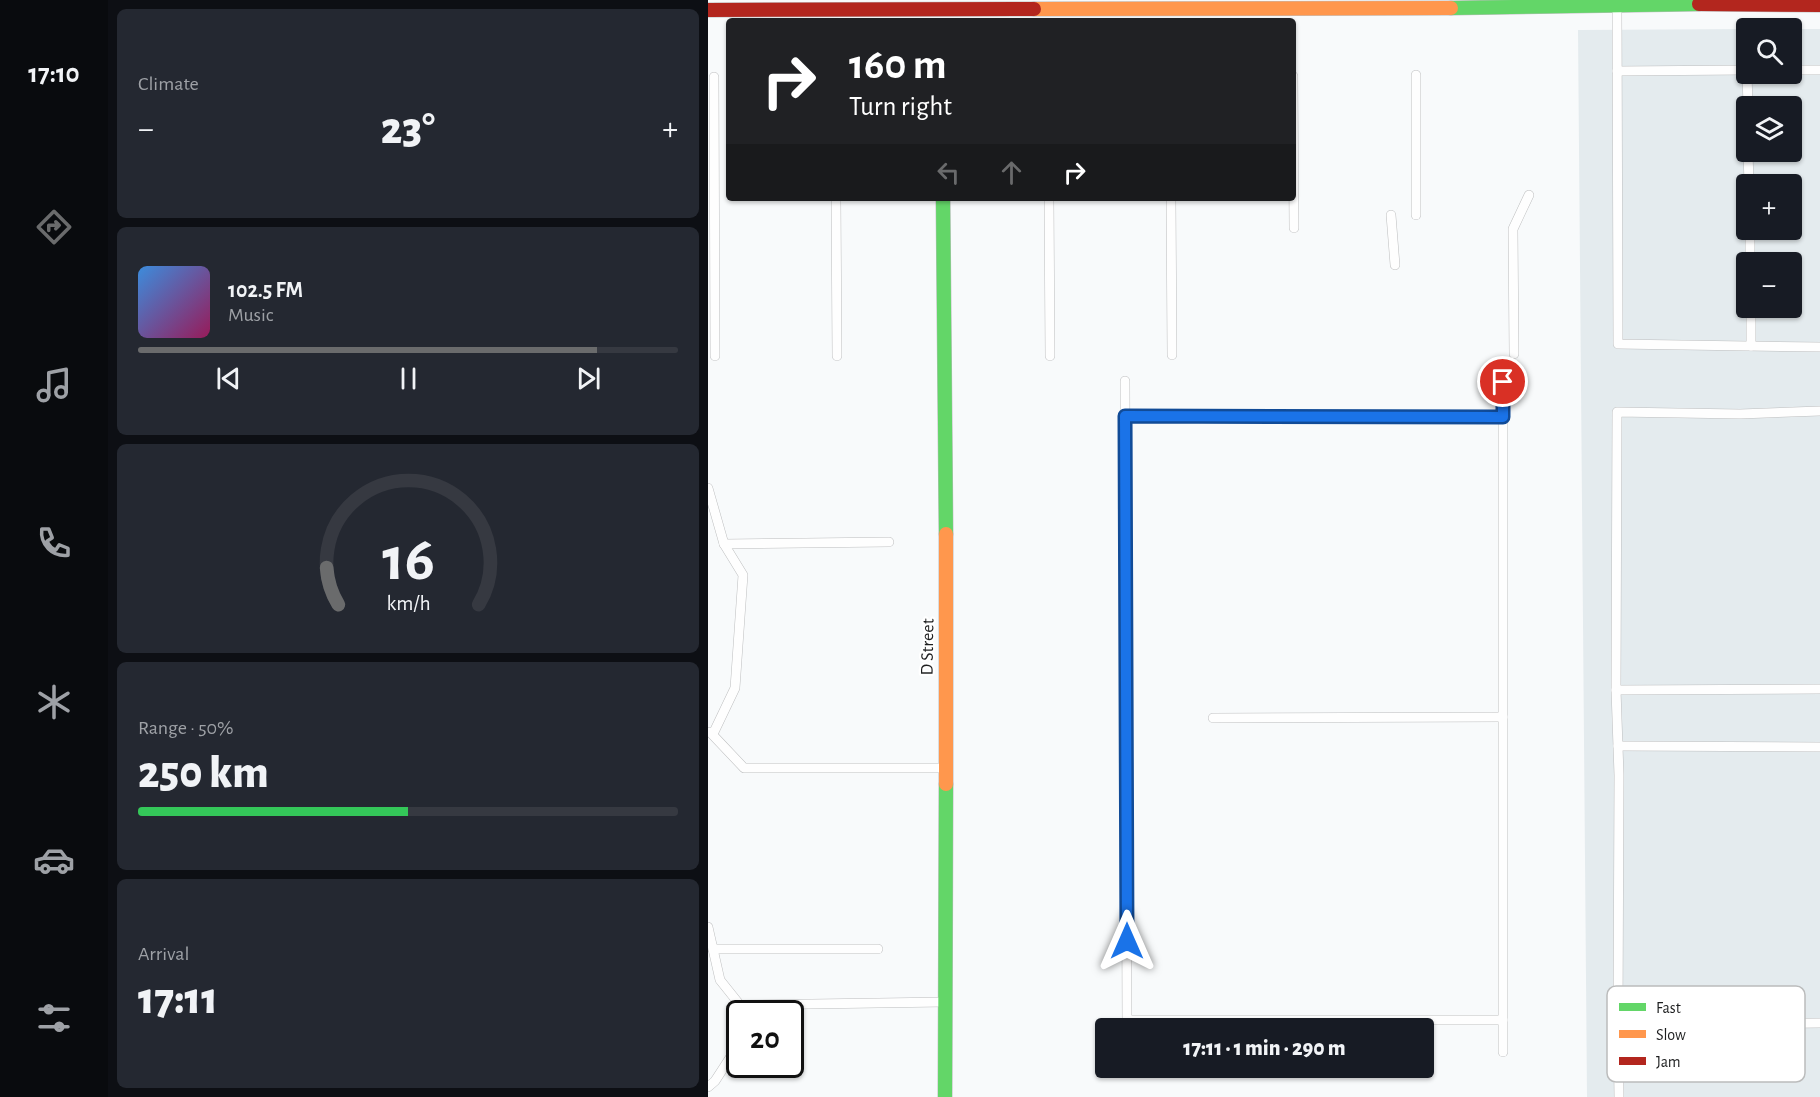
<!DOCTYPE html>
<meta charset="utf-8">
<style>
:root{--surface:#171b24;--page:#242831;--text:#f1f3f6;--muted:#9ea1a6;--line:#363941;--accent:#6a6b6c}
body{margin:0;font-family:"Alegreya Sans",sans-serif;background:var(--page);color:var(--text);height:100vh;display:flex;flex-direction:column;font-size:22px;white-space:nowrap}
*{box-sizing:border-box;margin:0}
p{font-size:20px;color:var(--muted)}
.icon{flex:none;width:33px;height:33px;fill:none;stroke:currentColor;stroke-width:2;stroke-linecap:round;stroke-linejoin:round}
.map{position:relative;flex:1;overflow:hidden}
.details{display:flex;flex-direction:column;gap:9px;padding:9px;background:#0d0f14;width:600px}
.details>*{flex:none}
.banner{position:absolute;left:18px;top:18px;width:570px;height:183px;border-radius:6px;box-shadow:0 2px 4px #0004;background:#202124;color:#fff;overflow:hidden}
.fabs{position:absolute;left:1028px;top:18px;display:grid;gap:12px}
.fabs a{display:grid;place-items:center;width:66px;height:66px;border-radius:6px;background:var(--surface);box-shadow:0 2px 4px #0004;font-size:30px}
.speed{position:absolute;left:18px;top:1000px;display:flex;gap:12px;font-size:30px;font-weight:700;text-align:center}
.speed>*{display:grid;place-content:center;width:78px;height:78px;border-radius:50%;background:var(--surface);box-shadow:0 2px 4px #0004;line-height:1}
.speed .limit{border:3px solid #111;border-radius:9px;background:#fff;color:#111}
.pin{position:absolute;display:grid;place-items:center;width:51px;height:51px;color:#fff;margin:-26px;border:3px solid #fff;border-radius:50%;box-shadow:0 2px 6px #0007}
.me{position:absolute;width:66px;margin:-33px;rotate:0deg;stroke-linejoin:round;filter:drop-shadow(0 0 4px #0008)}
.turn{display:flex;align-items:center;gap:21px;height:126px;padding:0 24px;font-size:27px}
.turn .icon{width:78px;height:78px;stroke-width:2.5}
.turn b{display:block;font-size:42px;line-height:51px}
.lanes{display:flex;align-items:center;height:57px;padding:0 24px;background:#0003;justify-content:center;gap:30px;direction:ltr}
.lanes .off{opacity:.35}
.big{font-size:45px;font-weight:800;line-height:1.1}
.details .tile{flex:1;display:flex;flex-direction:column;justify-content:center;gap:9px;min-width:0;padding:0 21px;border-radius:9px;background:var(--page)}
.details .dial{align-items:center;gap:0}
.dial svg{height:156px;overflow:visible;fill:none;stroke:var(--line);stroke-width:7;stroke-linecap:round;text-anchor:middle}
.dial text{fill:var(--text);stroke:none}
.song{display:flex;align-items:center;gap:18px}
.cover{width:72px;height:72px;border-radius:9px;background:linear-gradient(135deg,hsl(210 70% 55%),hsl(330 70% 35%))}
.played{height:6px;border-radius:3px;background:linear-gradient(90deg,var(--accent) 85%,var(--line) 85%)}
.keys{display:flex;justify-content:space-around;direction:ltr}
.heat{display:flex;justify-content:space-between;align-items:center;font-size:33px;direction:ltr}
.charge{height:9px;border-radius:4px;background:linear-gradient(90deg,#34c759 50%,var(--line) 0)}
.trip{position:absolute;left:387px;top:1018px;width:339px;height:60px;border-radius:6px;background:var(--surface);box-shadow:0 2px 4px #0004;font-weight:800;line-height:60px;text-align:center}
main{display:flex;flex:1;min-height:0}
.tabs{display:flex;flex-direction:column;width:108px;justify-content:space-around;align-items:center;background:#090b0e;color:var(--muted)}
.tabs .icon{width:42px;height:42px}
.tabs .selected{color:var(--accent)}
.tabs b{font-size:27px;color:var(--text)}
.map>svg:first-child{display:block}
.built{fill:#e4ebee;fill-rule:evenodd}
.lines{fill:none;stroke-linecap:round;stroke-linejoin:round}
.lane-casing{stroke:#bdbebf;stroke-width:10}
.fast-casing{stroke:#bdbebf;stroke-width:15}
.slow-casing{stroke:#bdbebf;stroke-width:15}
.jam-casing{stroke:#bdbebf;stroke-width:15}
.lane{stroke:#fefefe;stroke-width:9}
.fast{stroke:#63d668;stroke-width:14}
.slow{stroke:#ff974d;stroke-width:14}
.jam{stroke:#b3261e;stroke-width:14}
.route-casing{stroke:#114b97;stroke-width:15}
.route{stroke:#1a73e8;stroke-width:10}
.labels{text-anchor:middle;stroke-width:4.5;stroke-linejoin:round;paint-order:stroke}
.street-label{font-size:18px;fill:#1d1e1f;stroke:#fff}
.key{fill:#fff;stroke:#bbbcbc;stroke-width:1.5}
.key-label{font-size:16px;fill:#1d1e1f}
</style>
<main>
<nav class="tabs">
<b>17:10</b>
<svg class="icon selected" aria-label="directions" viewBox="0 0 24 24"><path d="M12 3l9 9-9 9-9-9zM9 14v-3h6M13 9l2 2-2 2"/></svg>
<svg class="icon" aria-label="music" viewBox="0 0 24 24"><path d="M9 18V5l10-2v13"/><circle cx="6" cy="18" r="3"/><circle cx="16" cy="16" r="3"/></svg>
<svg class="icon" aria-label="phone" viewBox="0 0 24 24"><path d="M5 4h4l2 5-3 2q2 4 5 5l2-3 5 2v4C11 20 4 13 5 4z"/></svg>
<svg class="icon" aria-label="climate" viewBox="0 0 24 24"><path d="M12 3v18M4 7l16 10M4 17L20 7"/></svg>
<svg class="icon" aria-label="car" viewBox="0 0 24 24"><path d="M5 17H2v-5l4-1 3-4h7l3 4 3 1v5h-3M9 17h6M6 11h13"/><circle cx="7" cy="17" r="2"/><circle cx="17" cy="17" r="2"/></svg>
<svg class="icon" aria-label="filters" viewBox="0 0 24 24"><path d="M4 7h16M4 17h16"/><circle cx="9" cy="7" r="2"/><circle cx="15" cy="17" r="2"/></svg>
</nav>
<section class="details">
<div class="tile"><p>Climate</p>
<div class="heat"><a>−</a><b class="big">23°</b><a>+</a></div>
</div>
<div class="tile">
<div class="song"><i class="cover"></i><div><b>102.5 FM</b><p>Music</p></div></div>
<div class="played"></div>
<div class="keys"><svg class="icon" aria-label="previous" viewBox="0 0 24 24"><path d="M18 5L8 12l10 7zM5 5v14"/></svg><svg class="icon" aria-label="pause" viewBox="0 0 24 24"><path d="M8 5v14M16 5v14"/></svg><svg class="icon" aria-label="next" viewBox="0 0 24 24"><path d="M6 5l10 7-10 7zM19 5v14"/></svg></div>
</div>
<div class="tile dial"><svg viewBox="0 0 100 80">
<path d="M14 69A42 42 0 1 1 86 69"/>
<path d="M14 69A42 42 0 0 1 8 50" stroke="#6a6b6c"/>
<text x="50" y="56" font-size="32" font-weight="700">16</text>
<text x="50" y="72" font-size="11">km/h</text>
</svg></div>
<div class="tile"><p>Range · 50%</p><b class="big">250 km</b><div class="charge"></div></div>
<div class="tile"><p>Arrival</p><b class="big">17:11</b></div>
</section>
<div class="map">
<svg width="1112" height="1097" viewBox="0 0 1112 1097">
<rect width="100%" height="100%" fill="#f8fafb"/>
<path class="built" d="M 1038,29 L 1038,74 L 1083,74 L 1083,29 L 1112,29 L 1112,1097 L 879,1097 L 870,30 ZM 1038,106 L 1083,106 L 1083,152 L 1038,152 ZM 1038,184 L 1083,184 L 1083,230 L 1038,230 ZM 1038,262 L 1083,262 L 1083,308 L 1038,308 Z"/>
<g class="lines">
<g class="lane-casing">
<g id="lane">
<path d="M 909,8 L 910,344 L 1112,347"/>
<path d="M 1083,70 L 1112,70"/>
<path d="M 909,71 L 1038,70"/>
<path d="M 1039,74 L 1040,106"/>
<path d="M 708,75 L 708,215"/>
<path d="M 585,76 L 586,228"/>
<path d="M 6,77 L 7,356"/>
<path d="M 1040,152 L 1041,184"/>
<path d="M 128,198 L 129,356"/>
<path d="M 341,198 L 342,356"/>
<path d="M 463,198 L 464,355"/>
<path d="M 683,215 L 687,265"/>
<path d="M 1042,230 L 1042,262"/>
<path d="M 1043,308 L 1043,346"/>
<path d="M 806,354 L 805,229 L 821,195"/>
<path d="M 417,381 L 419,1029"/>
<path d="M 795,382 L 795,1052"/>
<path d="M 1112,411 L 1032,414 L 909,412 L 908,690 L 1112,689"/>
<path d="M 417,416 L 795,417"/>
<path d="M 0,488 L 16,544 L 35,575 L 27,688 L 5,734"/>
<path d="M 16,544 L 181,542"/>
<path d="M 908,690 L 911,775 L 910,1018 L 960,1025 L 1112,1023"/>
<path d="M 505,718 L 795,717"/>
<path d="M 2,732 L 36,768 L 236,768"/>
<path d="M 910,746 L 1112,747"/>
<path d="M 0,927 L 12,980 L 32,1005 L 32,1014"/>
<path d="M 5,949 L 170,949"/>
<path d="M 32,1005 L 236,1002"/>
<path d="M 910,1018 L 911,1097"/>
<path d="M 419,1020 L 795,1020"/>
<path d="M 0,1087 L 7,1081 L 31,1044 L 32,1021"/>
</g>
</g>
<g class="fast-casing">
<g id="fast">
<path d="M 743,8 L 991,4"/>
<path d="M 235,198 L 238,534"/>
<path d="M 237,1097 L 238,784"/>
</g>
</g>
<g class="slow-casing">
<g id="slow">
<path d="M 326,9 L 743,8"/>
<path d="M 238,534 L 238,784"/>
</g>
</g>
<g class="jam-casing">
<g id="jam">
<path d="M 991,4 L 1112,5"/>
<path d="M 0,10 L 326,9"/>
</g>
</g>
<use href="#lane" class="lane"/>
<use href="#fast" class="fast"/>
<use href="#slow" class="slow"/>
<use href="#jam" class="jam"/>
</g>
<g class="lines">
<g class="route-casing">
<path id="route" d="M 419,941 L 417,416 L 795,417 L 795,382"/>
</g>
<use href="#route" class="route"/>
</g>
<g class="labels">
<g class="street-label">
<text transform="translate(219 647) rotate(-89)" y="6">D Street</text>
</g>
</g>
<rect x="899" y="986" width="198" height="96" rx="9" class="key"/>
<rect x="911" y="1003" width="27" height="8" fill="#63d668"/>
<rect x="911" y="1030" width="27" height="8" fill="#ff974d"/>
<rect x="911" y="1057" width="27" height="8" fill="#b3261e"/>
<g class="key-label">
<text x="948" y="1013">Fast</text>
<text x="948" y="1040">Slow</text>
<text x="948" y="1067">Jam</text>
</g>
</svg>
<div class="fabs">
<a><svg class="icon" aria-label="search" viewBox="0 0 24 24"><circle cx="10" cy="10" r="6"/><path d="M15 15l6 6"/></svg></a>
<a><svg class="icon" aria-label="layers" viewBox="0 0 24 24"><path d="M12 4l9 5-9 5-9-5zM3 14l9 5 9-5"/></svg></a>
<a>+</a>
<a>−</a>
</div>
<div class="speed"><div class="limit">20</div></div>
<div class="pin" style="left:795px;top:382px;background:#d93025"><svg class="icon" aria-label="arrive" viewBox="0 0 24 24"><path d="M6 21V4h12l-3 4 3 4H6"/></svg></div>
<svg class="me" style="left:419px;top:941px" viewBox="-20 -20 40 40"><path d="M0-17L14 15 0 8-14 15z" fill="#1a73e8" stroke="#fff" stroke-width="4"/></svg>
<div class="trip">17:11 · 1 min · 290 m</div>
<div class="banner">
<div class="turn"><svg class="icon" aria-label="right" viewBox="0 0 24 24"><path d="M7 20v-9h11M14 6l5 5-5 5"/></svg><div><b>160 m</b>Turn right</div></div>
<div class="lanes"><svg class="icon off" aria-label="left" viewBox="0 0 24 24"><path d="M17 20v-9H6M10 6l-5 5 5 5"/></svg><svg class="icon off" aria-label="ahead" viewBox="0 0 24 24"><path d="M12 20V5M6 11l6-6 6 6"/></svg><svg class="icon" aria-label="right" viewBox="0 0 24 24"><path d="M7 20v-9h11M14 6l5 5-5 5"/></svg></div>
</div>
</div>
</main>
